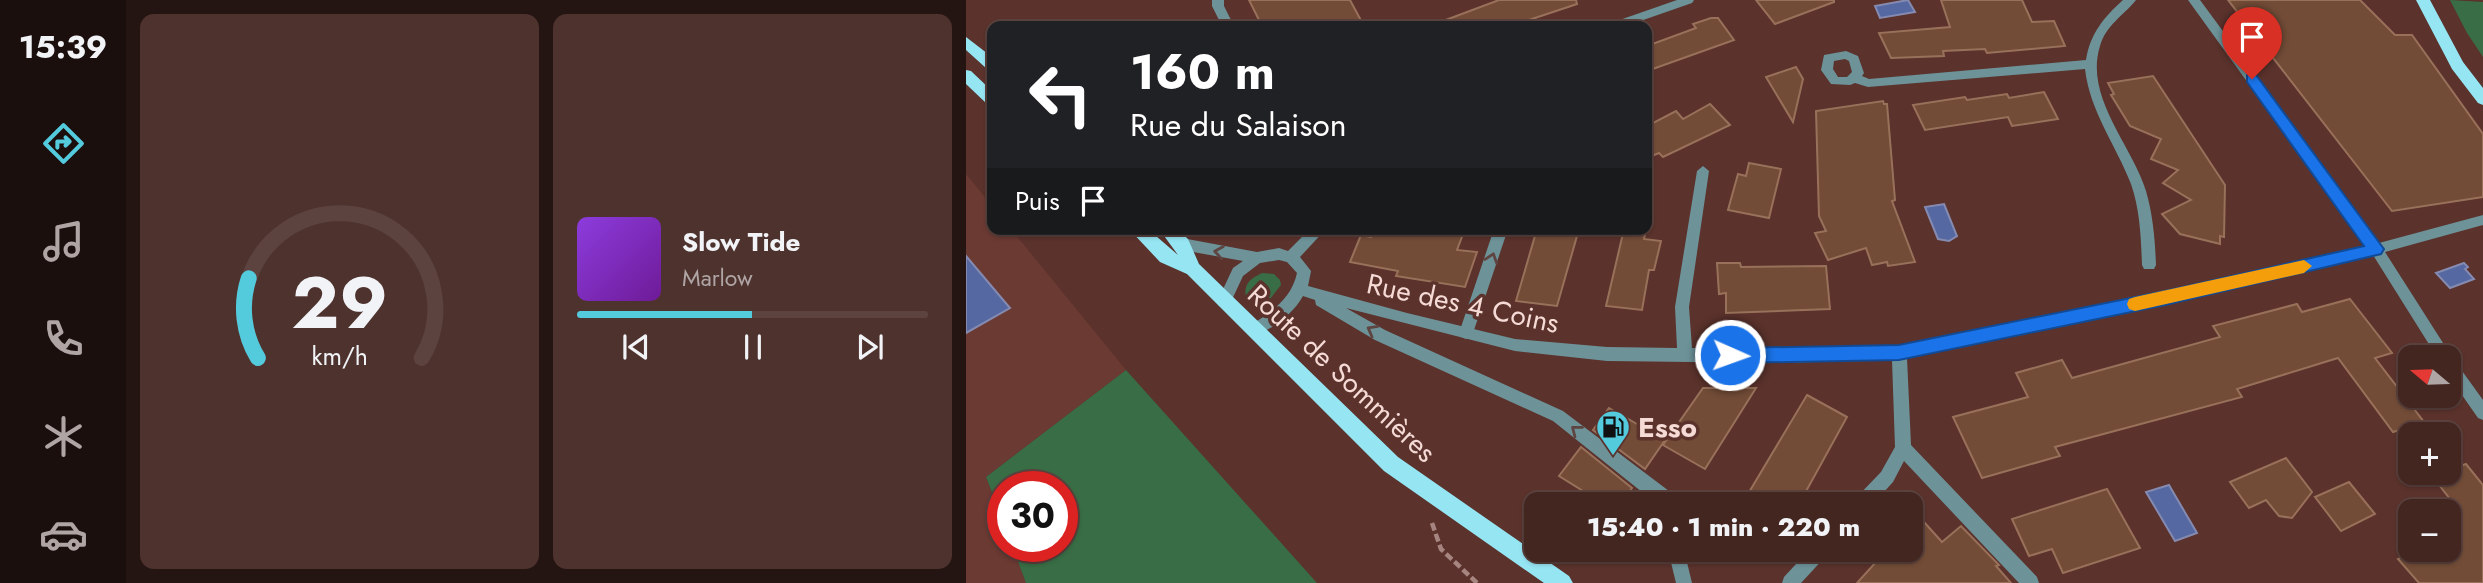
<!DOCTYPE html>
<html lang="fr">
<meta charset="utf-8">
<style>
:root{--surface:#442621;--page:#4e322e;--text:#f1f3f6;--muted:#afa5a5;--line:#5c433f;--accent:#54cadd}
body{margin:0;font-family:Jost,sans-serif;background:var(--page);color:var(--text);height:100vh;display:flex;flex-direction:column;font-size:26px;white-space:nowrap}
*{box-sizing:border-box;margin:0}
p{font-size:23px;color:var(--muted)}
.icon{flex:none;width:38px;height:38px;fill:none;stroke:currentColor;stroke-width:2;stroke-linecap:round;stroke-linejoin:round}
.map{position:relative;flex:1;overflow:hidden}
.side{display:flex;flex-direction:column;gap:14px;padding:14px;background:#251512;width:840px}
.side>*{flex:none}
.banner{position:absolute;left:21px;top:21px;width:665px;height:214px;border-radius:14px;box-shadow:0 2px 5px #0004,0 0 0 2px var(--line);background:#202124;color:#fff;overflow:hidden}
.needle{width:46px;rotate:289deg}
.buttons{position:absolute;left:1432px;top:345px;display:grid;gap:14px}
.buttons a{display:grid;place-items:center;width:63px;height:63px;border-radius:14px;background:var(--surface);box-shadow:0 2px 5px #0004,0 0 0 2px var(--line);font-size:35px}
.speed{position:absolute;left:21px;top:471px;display:flex;gap:14px;font-size:35px;font-weight:700;text-align:center}
.speed>*{display:grid;place-content:center;width:91px;height:91px;border-radius:50%;background:var(--surface);box-shadow:0 2px 5px #0004,0 0 0 2px var(--line);line-height:1}
.speed .limit{border:10px solid #d22;background:#fff;color:#111}
.pin{position:absolute;display:grid;place-items:center;width:60px;height:60px;color:#fff;margin:-72px -30px;border-radius:50% 50% 50% 0;rotate:-45deg;box-shadow:0 0 7px #0007}
.pin .icon{rotate:45deg}
.me{position:absolute;width:77px;margin:-38px;rotate:92deg;stroke-linejoin:round;filter:drop-shadow(0 0 5px #0008)}
.turn{display:flex;align-items:center;gap:24px;height:147px;padding:0 28px;font-size:32px}
.turn .icon{width:91px;height:91px;stroke-width:2.5}
.turn b{display:block;font-size:49px;line-height:60px}
.then{display:flex;align-items:center;height:66px;padding:0 28px;background:#0003;gap:14px;font-size:26px}
.side .tile{flex:1;display:flex;flex-direction:column;justify-content:center;gap:10px;min-width:0;padding:0 24px;border-radius:14px;background:var(--page)}
.side .dial{align-items:center;gap:0}
.dial svg{height:182px;overflow:visible;fill:none;stroke:var(--line);stroke-width:7;stroke-linecap:round;text-anchor:middle}
.dial text{fill:var(--text);stroke:none}
.song{display:flex;align-items:center;gap:21px}
.cover{width:84px;height:84px;border-radius:10px;background:linear-gradient(135deg,hsl(270 70% 55%),hsl(280 70% 35%))}
.played{height:7px;border-radius:4px;background:linear-gradient(90deg,var(--accent) 50%,var(--line) 50%)}
.keys{display:flex;justify-content:space-around;direction:ltr}
.side .tiles{flex:1;display:grid;gap:14px;grid-template-columns:repeat(2,1fr)}
.trip{position:absolute;left:558px;top:492px;width:399px;height:70px;border-radius:14px;background:var(--surface);box-shadow:0 2px 5px #0004,0 0 0 2px var(--line);font-weight:800;line-height:70px;text-align:center}
main{display:flex;flex:1;min-height:0}
.tabs{display:flex;flex-direction:column;width:126px;justify-content:space-around;align-items:center;background:#1b0f0d;color:var(--muted)}
.tabs .icon{width:49px;height:49px}
.tabs .active{color:var(--accent)}
.tabs b{font-size:32px;color:var(--text)}
.map>svg:first-child{display:block}
.built{fill:#6b3a32}
.green{fill:#396d45}
.water{fill:#5568a1;stroke:#858ab1;stroke-width:2}
.building{fill:#724c37;stroke:#99715a;stroke-width:2}
.lines{fill:none;stroke-linecap:round;stroke-linejoin:round}
.path{stroke:#a6847f;stroke-width:4.5;stroke-dasharray:8 3.5;stroke-linecap:butt}
.lane{fill:#6d9399;fill-rule:evenodd}
.street{fill:#6d9399;fill-rule:evenodd}
.primary{fill:#96e5f3;fill-rule:evenodd}
.oneway{stroke:#5f4542}
.route{fill:#1a73e8;stroke:#114b97;stroke-width:2}
.slow{fill:#f59e0b}
.labels{text-anchor:middle;stroke-width:7;stroke-linejoin:round;paint-order:stroke}
.street-label{font-size:28px;fill:#f5dad5;stroke:#5b322c}
.poi-label{font-size:28px;font-weight:bold;fill:#f5dad5;stroke:#5b322c;text-anchor:start}
</style>
<main>
<nav class="tabs">
<b>15:39</b>
<svg class="icon active" aria-label="directions" viewBox="0 0 24 24"><path d="M12 3l9 9-9 9-9-9zM9 14v-3h6M13 9l2 2-2 2"/></svg>
<svg class="icon" aria-label="music" viewBox="0 0 24 24"><path d="M9 18V5l10-2v13"/><circle cx="6" cy="18" r="3"/><circle cx="16" cy="16" r="3"/></svg>
<svg class="icon" aria-label="phone" viewBox="0 0 24 24"><path d="M5 4h4l2 5-3 2q2 4 5 5l2-3 5 2v4C11 20 4 13 5 4z"/></svg>
<svg class="icon" aria-label="climate" viewBox="0 0 24 24"><path d="M12 3v18M4 7l16 10M4 17L20 7"/></svg>
<svg class="icon" aria-label="car" viewBox="0 0 24 24"><path d="M5 17H2v-5l4-1 3-4h7l3 4 3 1v5h-3M9 17h6M6 11h13"/><circle cx="7" cy="17" r="2"/><circle cx="17" cy="17" r="2"/></svg>
</nav>
<section class="side">
<div class="tiles">
<div class="tile dial"><svg viewBox="0 0 100 80">
<path d="M14 69A42 42 0 1 1 86 69"/>
<path d="M14 69A42 42 0 0 1 10 34" stroke="#54cadd"/>
<text x="50" y="56" font-size="32" font-weight="700">29</text>
<text x="50" y="72" font-size="11">km/h</text>
</svg></div>
<div class="tile">
<div class="song"><i class="cover"></i><div><b>Slow Tide</b><p>Marlow</p></div></div>
<div class="played"></div>
<div class="keys"><svg class="icon" aria-label="previous" viewBox="0 0 24 24"><path d="M18 5L8 12l10 7zM5 5v14"/></svg><svg class="icon" aria-label="pause" viewBox="0 0 24 24"><path d="M8 5v14M16 5v14"/></svg><svg class="icon" aria-label="next" viewBox="0 0 24 24"><path d="M6 5l10 7-10 7zM19 5v14"/></svg></div>
</div>
</div>
</section>
<div class="map">
<svg width="1517" height="583" viewBox="0 0 1517 583">
<rect width="100%" height="100%" fill="#5b322c"/>
<path class="built" d="M 0,174 L 26,206 L 26,229 L 45,229 L 160,370 L 20,477 L 37,521 L 37,546 L 46,546 L 60,583 L 0,583 Z"/>
<g class="green">
<path d="M 1484,0 L 1517,2 L 1517,57 L 1501,33 Z"/>
<path d="M 296,273 L 308,274 L 314,280 L 315,285 L 304,299 L 287,302 L 280,297 C 277,284 285,278 296,273 Z"/>
<path d="M 160,370 L 351,583 L 60,583 L 46,546 L 96,546 L 96,486 L 37,486 L 37,521 L 20,477 Z"/>
</g>
<g class="water">
<path d="M 942,0 L 949,12 L 914,18 L 909,6 Z"/>
<path d="M 978,204 L 991,236 L 983,241 L 972,239 L 959,207 Z"/>
<path d="M 0,256 L 44,308 L 0,333 Z"/>
<path d="M 1498,263 L 1502,267 L 1499,269 L 1508,279 L 1484,288 L 1470,273 Z"/>
<path d="M 1203,485 L 1231,533 L 1209,541 L 1180,492 Z"/>
</g>
<g class="building">
<path d="M 283,0 L 384,0 L 398,26 L 296,26 Z"/>
<path d="M 533,0 L 610,0 L 611,4 L 545,26 L 469,26 L 469,24 Z"/>
<path d="M 790,0 L 868,0 L 868,2 L 809,24 Z"/>
<path d="M 975,0 L 1056,0 L 1066,22 L 1088,21 L 1099,46 L 1021,53 L 1019,49 L 977,51 L 978,56 L 925,58 L 913,33 L 984,27 Z"/>
<path d="M 1262,0 L 1394,0 L 1429,35 L 1446,35 L 1517,134 L 1517,197 L 1426,211 Z"/>
<path d="M 745,18 L 752,18 L 768,40 L 681,71 L 681,46 L 730,28 L 727,24 Z"/>
<path d="M 830,67 L 837,79 L 827,122 L 800,77 Z"/>
<path d="M 1187,76 L 1259,185 L 1258,237 L 1254,236 L 1254,244 L 1214,234 L 1196,214 L 1225,200 L 1197,183 L 1212,170 L 1185,159 L 1195,139 L 1164,126 L 1145,95 L 1148,94 L 1142,83 Z"/>
<path d="M 1078,92 L 1092,119 L 1046,126 L 1042,117 L 959,130 L 947,105 L 999,97 L 1001,100 L 1041,94 L 1043,98 Z"/>
<path d="M 917,101 L 918,104 L 921,104 L 929,200 L 926,201 L 949,262 L 922,266 L 921,262 L 906,265 L 900,248 L 862,260 L 849,233 L 860,231 L 853,216 L 850,111 Z"/>
<path d="M 744,104 L 764,125 L 697,157 L 693,153 L 681,158 L 681,126 L 710,111 L 717,119 Z"/>
<path d="M 783,163 L 815,169 L 803,218 L 762,210 L 772,174 L 780,176 Z"/>
<path d="M 405,229 L 499,229 L 491,250 L 511,252 L 499,287 L 430,276 L 432,271 L 384,262 L 395,235 L 405,237 Z"/>
<path d="M 571,229 L 613,229 L 591,306 L 550,301 Z"/>
<path d="M 658,229 L 680,229 L 678,239 L 695,241 L 688,270 L 683,270 L 676,310 L 640,306 Z"/>
<path d="M 751,263 L 774,263 L 775,267 L 860,266 L 864,309 L 760,313 L 760,293 L 753,294 Z"/>
<path d="M 1384,299 L 1426,353 L 1409,358 L 1458,422 L 1427,432 L 1372,358 L 1271,389 L 1276,397 L 1089,447 L 1094,456 L 1016,478 L 987,417 L 1062,397 L 1050,373 L 1096,360 L 1106,378 L 1254,337 L 1247,326 L 1331,304 L 1336,312 Z"/>
<path d="M 737,388 L 790,388 L 739,469 L 697,445 Z"/>
<path d="M 841,395 L 881,417 L 833,504 L 800,504 L 782,494 Z"/>
<path d="M 643,408 L 699,440 L 679,469 L 627,430 Z"/>
<path d="M 615,447 L 666,488 L 655,504 L 638,504 L 593,476 Z"/>
<path d="M 1320,458 L 1346,492 L 1326,518 L 1313,516 L 1300,500 L 1283,508 L 1264,482 Z"/>
<path d="M 1500,464 L 1517,485 L 1517,583 L 1453,583 L 1432,559 L 1451,550 L 1482,550 L 1482,512 L 1491,508 L 1466,476 Z"/>
<path d="M 1383,482 L 1409,514 L 1375,531 L 1349,497 Z"/>
<path d="M 1141,489 L 1174,548 L 1097,573 L 1086,549 L 1063,556 L 1046,519 Z"/>
<path d="M 958,522 L 976,542 L 995,526 L 1033,565 L 1030,566 L 1045,583 L 891,583 L 911,561 L 902,550 L 945,550 L 945,532 Z"/>
</g>
<g class="lines">
<path class="path" d="M 466,523 L 475,549 L 511,583"/>
<path class="lane" d="M 528,229 L 542,229 L 507,333 L 505,337 L 500,339 L 495,337 L 493,333 Z"/>
<g class="street">
<path d="M 246,0 L 258,0 L 258,6 L 268,26 L 256,26 L 246,6 Z"/>
<path d="M 711,0 L 728,0 L 726,3 L 660,26 L 643,26 L 645,23 Z"/>
<path d="M 1157,0 L 1170,0 C 1157,16 1140,25 1134,46 C 1118,97 1166,145 1180,191 C 1187,215 1189,240 1190,265 L 1188,269 L 1178,269 L 1176,265 C 1175,238 1174,210 1165,184 C 1150,145 1124,112 1119,69 L 902,87 L 889,83 L 884,85 L 865,84 L 855,70 L 858,55 L 880,51 L 892,56 L 898,73 L 896,76 L 903,79 L 1120,60 C 1124,34 1138,17 1157,0 ZM 879,59 L 883,61 L 886,72 L 881,77 L 872,77 L 867,69 L 868,61 Z"/>
<path d="M 1222,0 L 1234,0 L 1413,243 L 1517,215 L 1517,225 L 1419,252 L 1486,357 L 1517,400 L 1517,420 L 1512,418 L 1482,375 L 1482,357 L 1471,357 L 1407,255 L 1305,280 L 941,358 L 945,445 L 1071,577 L 1073,583 L 1053,583 L 938,461 L 927,482 L 907,504 L 888,504 L 890,498 L 915,472 L 929,447 L 926,360 L 809,363 L 641,361 L 549,351 L 380,308 L 419,330 L 597,411 L 703,491 L 707,504 L 691,504 L 587,421 L 409,340 L 350,305 L 349,300 L 337,296 C 327,314 307,329 288,336 L 283,334 L 281,330 L 283,326 C 305,312 325,300 331,273 L 321,262 L 313,260 L 294,263 L 277,276 L 263,306 L 258,308 L 253,306 L 251,302 L 267,268 L 277,261 L 216,250 L 211,248 L 209,244 L 211,240 L 216,238 L 291,252 L 313,248 L 322,251 L 344,229 L 360,229 L 334,257 L 345,271 L 342,286 L 441,313 L 549,339 L 641,347 L 711,348 L 709,307 L 731,171 L 737,166 L 743,171 L 723,307 L 726,348 L 809,349 L 933,346 L 1305,268 L 1400,246 Z"/>
<path d="M 702,550 L 718,550 L 726,583 L 710,583 Z"/>
<path d="M 843,550 L 862,550 L 860,556 L 835,583 L 816,583 L 818,577 Z"/>
</g>
<g class="primary">
<path d="M 1450,0 L 1464,0 L 1497,62 L 1517,88 L 1517,105 L 1512,103 L 1486,69 Z"/>
<path d="M 0,37 L 26,57 L 26,70 L 21,69 L 0,50 Z"/>
<path d="M 0,70 L 5,71 L 26,91 L 26,106 L 21,104 L 0,84 Z"/>
<path d="M 163,229 L 182,229 L 212,255 L 193,229 L 212,229 L 222,239 L 233,264 L 432,457 L 603,576 L 607,583 L 578,583 L 418,471 L 221,274 L 194,262 Z"/>
</g>
</g>
<defs><path id="oneway-chevron" d="M-2-3.5L2.5 0L-2 3.5" fill="none" stroke-width="1.6" stroke-linecap="round" stroke-linejoin="round" transform="scale(1.75)"/></defs>
<g class="oneway">
<use href="#oneway-chevron" transform="translate(253 252) rotate(-171)"/>
<use href="#oneway-chevron" transform="translate(526 258) rotate(-72)"/>
<use href="#oneway-chevron" transform="translate(406 330) rotate(-151)"/>
<use href="#oneway-chevron" transform="translate(610 430) rotate(-142)"/>
</g>
<path class="route" d="M 1286,74 L 1290,75 L 1415,245 L 1418,249 L 1415,254 L 1199,305 L 933,360 L 764,363 L 758,360 L 756,355 L 758,350 L 764,348 L 933,345 L 1199,291 L 1398,246 L 1281,82 L 1281,75 Z"/>
<path class="slow" d="M 1338,260 L 1346,266 L 1338,273 L 1169,311 L 1163,309 L 1161,304 L 1163,299 L 1169,297 Z"/>
<defs>
<g id="fuel-pin" transform="scale(1.75)"><path d="M0 17L-7.5 6A9.5 9.5 0 1 1 7.5 6Z" fill="#54cadd" stroke="#5b322c"/><path d="M-5.5-6h7V0h2V4h1.3V-2.5L3-4.5l.8-.8L6-3V5H2.5V1h-1V6h-7ZM-4.2-4.7v3.2H.2V-4.7Z" fill="#111"/></g>
</defs>
<g fill-rule="evenodd">
<use href="#fuel-pin" x="647" y="427"/>
</g>
<g class="labels">
<g class="street-label">
<text transform="translate(497 303) rotate(12)" y="10">Rue des 4 Coins</text>
<text transform="translate(376 373) rotate(43)" y="10">Route de Sommières</text>
</g>
<g class="poi-label">
<text x="672" y="437">Esso</text>
</g>
</g>
</svg>
<div class="buttons">
<a><svg class="needle" viewBox="-14 -14 28 28"><path d="M0-13l5 13h-10z" fill="#e53935"/><path d="M0 13l5-13h-10z" fill="#afa5a5"/></svg></a>
<a>+</a>
<a>−</a>
</div>
<div class="speed"><div class="limit">30</div></div>
<div class="pin" style="left:1286px;top:79px;background:#d93025"><svg class="icon" aria-label="arrive" viewBox="0 0 24 24"><path d="M6 21V4h12l-3 4 3 4H6"/></svg></div>
<svg class="me" style="left:764px;top:355px" viewBox="-20 -20 40 40"><circle r="17" fill="#1a73e8" stroke="#fff" stroke-width="3"/><path d="M0-11L8 9 0 5-8 9z" fill="#fff"/></svg>
<div class="trip">15:40 · 1 min · 220 m</div>
<div class="banner">
<div class="turn"><svg class="icon" aria-label="left" viewBox="0 0 24 24"><path d="M17 20v-9H6M10 6l-5 5 5 5"/></svg><div><b>160 m</b>Rue du Salaison</div></div>
<div class="then">Puis<svg class="icon" aria-label="arrive" viewBox="0 0 24 24"><path d="M6 21V4h12l-3 4 3 4H6"/></svg></div>
</div>
</div>
</main>
